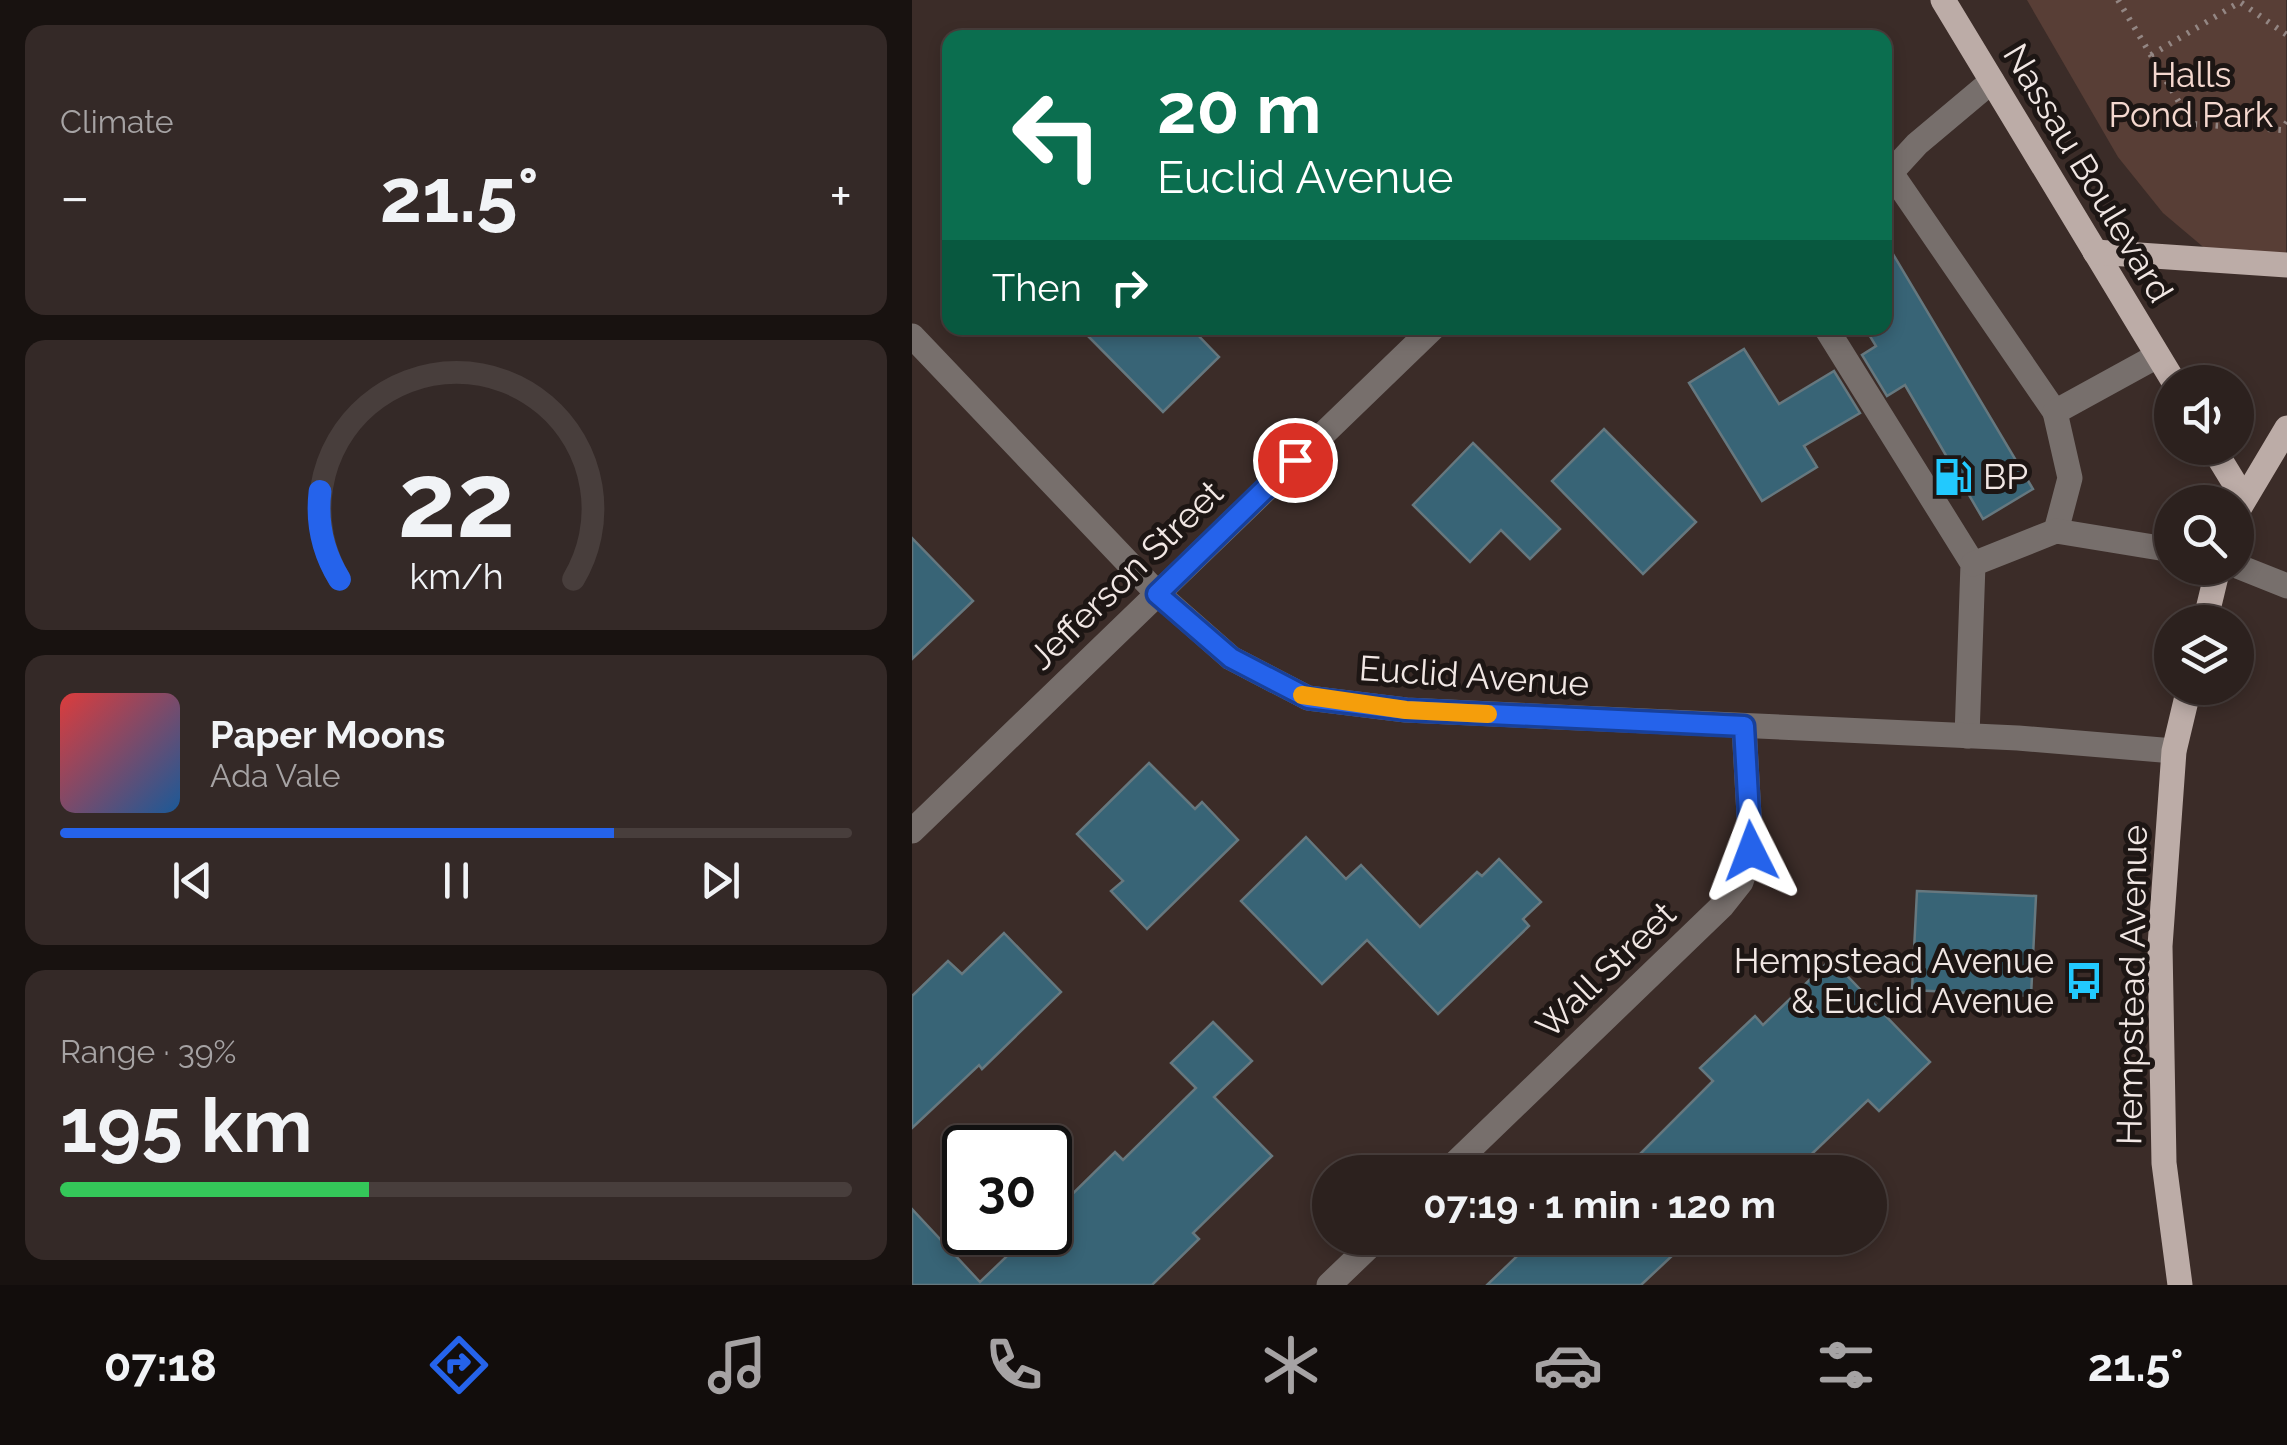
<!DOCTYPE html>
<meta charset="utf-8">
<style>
:root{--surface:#2c211e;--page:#342927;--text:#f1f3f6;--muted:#a6a3a4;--line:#483e3c;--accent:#2563eb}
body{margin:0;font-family:Raleway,sans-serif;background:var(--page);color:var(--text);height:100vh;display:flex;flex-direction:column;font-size:38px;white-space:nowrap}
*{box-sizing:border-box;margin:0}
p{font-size:32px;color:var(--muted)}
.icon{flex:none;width:55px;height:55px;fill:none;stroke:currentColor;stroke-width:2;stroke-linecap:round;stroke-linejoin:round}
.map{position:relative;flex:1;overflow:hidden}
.side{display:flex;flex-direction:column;gap:25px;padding:25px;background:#181210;width:912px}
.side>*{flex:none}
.top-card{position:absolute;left:30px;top:30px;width:950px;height:305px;border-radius:20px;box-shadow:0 5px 15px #0003,0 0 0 2px var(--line);background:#0b6e4f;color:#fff;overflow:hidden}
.buttons{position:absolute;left:1242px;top:365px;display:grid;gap:20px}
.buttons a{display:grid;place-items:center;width:100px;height:100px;border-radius:50%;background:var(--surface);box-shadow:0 5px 15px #0003,0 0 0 2px var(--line);font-size:50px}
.speed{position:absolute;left:30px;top:1125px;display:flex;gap:20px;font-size:50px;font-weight:700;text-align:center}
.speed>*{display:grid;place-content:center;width:130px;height:130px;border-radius:50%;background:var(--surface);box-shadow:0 5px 15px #0003,0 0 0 2px var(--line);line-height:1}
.speed .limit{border:5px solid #111;border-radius:15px;background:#fff;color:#111}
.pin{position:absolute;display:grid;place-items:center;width:85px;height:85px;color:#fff;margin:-42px;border:5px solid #fff;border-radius:50%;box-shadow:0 2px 10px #0007}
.me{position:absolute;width:110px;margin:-55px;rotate:357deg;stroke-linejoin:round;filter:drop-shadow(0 0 8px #0008)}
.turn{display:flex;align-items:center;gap:35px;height:210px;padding:0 50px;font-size:45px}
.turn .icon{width:130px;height:130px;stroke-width:2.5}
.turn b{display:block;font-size:70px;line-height:85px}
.then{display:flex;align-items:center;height:95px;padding:0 50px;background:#0003;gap:20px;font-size:38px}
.big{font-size:75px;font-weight:700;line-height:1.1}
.side .widget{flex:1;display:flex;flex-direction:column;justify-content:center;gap:15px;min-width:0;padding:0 35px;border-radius:20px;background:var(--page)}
.side .dial{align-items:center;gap:0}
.dial svg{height:260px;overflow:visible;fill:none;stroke:var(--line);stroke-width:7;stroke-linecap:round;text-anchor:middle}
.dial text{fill:var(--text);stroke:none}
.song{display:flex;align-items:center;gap:30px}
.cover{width:120px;height:120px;border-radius:15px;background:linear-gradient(135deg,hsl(0 70% 55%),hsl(210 70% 35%))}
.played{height:10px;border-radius:5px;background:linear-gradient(90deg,var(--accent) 70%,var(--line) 70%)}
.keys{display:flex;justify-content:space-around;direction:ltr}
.heat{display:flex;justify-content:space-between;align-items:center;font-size:55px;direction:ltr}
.charge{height:15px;border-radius:8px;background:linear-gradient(90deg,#34c759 39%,var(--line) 0)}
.trip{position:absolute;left:400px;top:1155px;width:575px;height:100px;border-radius:50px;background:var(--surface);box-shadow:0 5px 15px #0003,0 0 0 2px var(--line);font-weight:700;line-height:100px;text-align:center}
.menu{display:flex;height:160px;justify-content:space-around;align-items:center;background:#120d0c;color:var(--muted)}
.menu .icon{width:70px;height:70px}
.menu .selected{color:var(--accent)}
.menu b{font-size:45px;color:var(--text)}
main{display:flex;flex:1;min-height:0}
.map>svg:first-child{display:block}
.green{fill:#583e36}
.building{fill:#386476;stroke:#66787f;stroke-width:2.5}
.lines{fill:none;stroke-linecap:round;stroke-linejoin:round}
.path{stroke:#938683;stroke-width:6;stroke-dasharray:2.5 8;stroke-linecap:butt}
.minor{stroke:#776f6c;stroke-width:25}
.major{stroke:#bcaca7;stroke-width:25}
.route-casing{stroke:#184099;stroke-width:25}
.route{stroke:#2563eb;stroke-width:18}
.slow{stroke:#f59e0b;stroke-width:18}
.labels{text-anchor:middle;stroke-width:10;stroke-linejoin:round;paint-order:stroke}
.park-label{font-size:35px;fill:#f5d8cf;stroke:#1d1614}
.street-label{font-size:35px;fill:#f1e7e4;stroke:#1d1614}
.poi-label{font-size:35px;fill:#f1e7e4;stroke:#1d1614;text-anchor:start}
</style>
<main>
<section class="side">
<div class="widget"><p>Climate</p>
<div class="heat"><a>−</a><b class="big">21.5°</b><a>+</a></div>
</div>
<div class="widget dial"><svg viewBox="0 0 100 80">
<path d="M14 69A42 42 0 1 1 86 69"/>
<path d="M14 69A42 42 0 0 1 8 42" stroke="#2563eb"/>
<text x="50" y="56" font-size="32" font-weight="700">22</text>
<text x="50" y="72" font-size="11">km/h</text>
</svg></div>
<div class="widget">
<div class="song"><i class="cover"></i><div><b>Paper Moons</b><p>Ada Vale</p></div></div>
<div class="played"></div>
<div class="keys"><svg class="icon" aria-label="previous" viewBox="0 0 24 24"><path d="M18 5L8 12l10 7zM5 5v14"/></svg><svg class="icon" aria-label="pause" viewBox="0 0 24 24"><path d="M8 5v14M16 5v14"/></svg><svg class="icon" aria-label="next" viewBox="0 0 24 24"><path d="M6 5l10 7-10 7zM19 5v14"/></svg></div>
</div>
<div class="widget"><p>Range · 39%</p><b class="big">195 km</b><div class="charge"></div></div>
</section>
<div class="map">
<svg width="1375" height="1285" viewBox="0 0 1375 1285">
<rect width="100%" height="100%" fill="#3b2c28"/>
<path class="green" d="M 1115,0 L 1374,0 L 1374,259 L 1296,251 L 1251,213 L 1206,157 Z"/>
<g class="building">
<path d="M 972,239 L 1121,489 L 1071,519 L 993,385 L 975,396 L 950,355 L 964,346 L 953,328 L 972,328 Z"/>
<path d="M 168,328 L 279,328 L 307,357 L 251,412 Z"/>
<path d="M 832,349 L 867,404 L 922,371 L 948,413 L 892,446 L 905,467 L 850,501 L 777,383 Z"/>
<path d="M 692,429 L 784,522 L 731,574 L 640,481 Z"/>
<path d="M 561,443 L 648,529 L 618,559 L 589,530 L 558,562 L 501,505 Z"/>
<path d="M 0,538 L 61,601 L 0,659 Z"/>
<path d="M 237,763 L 283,809 L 290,802 L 326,840 L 235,929 L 199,891 L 211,881 L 165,834 Z"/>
<path d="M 394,837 L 434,879 L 449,865 L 508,927 L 565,872 L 570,876 L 587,859 L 629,902 L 611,919 L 617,926 L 526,1014 L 455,940 L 410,984 L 329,901 Z"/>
<path d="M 1005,891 L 1124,896 L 1119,996 L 1000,990 Z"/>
<path d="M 92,933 L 149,992 L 70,1069 L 67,1065 L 0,1128 L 0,996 L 36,961 L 50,974 Z"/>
<path d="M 919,959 L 1018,1062 L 967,1111 L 956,1100 L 881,1172 L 710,1172 L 801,1081 L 788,1068 L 843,1016 L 851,1025 Z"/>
<path d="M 301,1022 L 340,1061 L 302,1097 L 360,1156 L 281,1233 L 287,1239 L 240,1285 L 0,1285 L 0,1209 L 68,1282 L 120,1232 L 138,1232 L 138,1216 L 203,1152 L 211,1160 L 284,1088 L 259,1063 Z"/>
<path d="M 624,1238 L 779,1238 L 729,1285 L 575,1285 Z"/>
</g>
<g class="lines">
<g class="path">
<path d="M 1206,0 L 1280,124 L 1370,130 L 1375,122"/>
<path d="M 1239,55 L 1328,2 L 1375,35"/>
</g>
<g class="minor">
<path d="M 979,173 L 1143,412"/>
<path d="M 972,180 L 1005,144 L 1080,81"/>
<path d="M 914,328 L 1061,564 L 1055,736"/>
<path d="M 0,336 L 245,593 L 319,658 L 396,698 L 494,710 L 1106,738 L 1262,751"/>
<path d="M 1144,531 L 1158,478 L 1143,412 L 1245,356"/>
<path d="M 1061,564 L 1144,531 L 1260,550"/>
<path d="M 1325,566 L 1375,586"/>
<path d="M 0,831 L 521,328"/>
<path d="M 534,1172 L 810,906 L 829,882 L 839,851 L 832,726"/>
<path d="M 417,1285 L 466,1238"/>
</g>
<g class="major">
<path d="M 1031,0 L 1262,382"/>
<path d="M 1183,252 L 1375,265"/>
<path d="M 1301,448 L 1331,497"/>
<path d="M 1325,512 L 1375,428"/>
<path d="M 1293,622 L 1306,568"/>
<path d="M 1268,1285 L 1252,1163 L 1248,946 L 1262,751 L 1277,688"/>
</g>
</g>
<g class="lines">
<g class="route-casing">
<path id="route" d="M 383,460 L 245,594 L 319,658 L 396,698 L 494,710 L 832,726 L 839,851"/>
</g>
<use href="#route" class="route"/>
<path class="slow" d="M 390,695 L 494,710 L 576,714"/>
</g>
<defs>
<g id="fuel-bare" transform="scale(3)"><path d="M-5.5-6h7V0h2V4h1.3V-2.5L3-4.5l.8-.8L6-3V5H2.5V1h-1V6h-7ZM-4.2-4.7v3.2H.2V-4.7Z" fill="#22c9fe" stroke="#1d1614" stroke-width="2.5" paint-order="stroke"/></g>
<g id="bus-bare" transform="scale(3)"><path d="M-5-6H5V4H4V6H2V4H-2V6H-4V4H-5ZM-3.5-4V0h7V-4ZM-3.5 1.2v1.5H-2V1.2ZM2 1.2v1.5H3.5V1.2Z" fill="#22c9fe" stroke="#1d1614" stroke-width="2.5" paint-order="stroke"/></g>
</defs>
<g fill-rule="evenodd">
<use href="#fuel-bare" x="1041" y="477"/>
<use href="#bus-bare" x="1172" y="981"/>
</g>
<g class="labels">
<g class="park-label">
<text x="1279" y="87">Halls<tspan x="1279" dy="40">Pond Park</tspan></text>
</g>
<g class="street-label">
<text transform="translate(1176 173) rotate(59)" y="12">Nassau Boulevard</text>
<text transform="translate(214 575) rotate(-44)" y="12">Jefferson Street</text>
<text transform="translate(562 676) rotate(4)" y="12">Euclid Avenue</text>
<text transform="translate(694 970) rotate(-44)" y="12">Wall Street</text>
<text transform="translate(1220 985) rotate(-89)" y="12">Hempstead Avenue</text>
</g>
<g class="poi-label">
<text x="1071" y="489">BP</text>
<text x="1142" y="973" text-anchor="end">Hempstead Avenue<tspan x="1142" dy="40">&amp; Euclid Avenue</tspan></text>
</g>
</g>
</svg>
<div class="buttons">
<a><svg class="icon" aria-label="sound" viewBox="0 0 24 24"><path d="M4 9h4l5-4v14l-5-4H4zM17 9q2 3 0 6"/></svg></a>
<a><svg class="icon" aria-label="search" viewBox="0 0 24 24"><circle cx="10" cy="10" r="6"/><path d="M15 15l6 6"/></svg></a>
<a><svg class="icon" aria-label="layers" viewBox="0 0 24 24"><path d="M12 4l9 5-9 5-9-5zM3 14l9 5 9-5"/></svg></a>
</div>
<div class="speed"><div class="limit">30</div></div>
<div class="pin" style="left:383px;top:460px;background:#d93025"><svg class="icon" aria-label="arrive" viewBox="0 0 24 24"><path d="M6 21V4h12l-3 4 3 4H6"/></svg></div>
<svg class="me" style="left:839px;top:851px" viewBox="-20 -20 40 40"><path d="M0-17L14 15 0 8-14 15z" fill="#2563eb" stroke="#fff" stroke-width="4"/></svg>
<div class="trip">07:19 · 1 min · 120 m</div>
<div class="top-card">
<div class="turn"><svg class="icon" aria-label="left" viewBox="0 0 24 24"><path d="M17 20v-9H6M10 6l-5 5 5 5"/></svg><div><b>20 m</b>Euclid Avenue</div></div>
<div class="then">Then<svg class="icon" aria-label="right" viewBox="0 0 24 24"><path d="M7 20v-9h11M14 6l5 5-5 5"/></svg></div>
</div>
</div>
</main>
<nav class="menu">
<b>07:18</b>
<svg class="icon selected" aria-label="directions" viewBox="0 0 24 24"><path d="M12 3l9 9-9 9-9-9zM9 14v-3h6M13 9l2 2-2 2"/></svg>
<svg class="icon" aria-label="music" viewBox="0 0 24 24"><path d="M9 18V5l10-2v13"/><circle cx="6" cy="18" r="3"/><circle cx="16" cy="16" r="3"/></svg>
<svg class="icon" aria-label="phone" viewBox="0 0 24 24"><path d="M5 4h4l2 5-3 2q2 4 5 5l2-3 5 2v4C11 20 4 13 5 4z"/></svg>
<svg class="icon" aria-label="climate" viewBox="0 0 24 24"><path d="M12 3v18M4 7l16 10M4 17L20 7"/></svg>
<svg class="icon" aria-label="car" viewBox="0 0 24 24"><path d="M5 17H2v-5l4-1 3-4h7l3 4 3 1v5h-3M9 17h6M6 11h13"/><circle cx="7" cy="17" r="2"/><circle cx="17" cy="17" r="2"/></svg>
<svg class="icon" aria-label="filters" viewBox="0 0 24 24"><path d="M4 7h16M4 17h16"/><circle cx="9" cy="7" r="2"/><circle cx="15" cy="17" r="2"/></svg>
<b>21.5°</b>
</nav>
